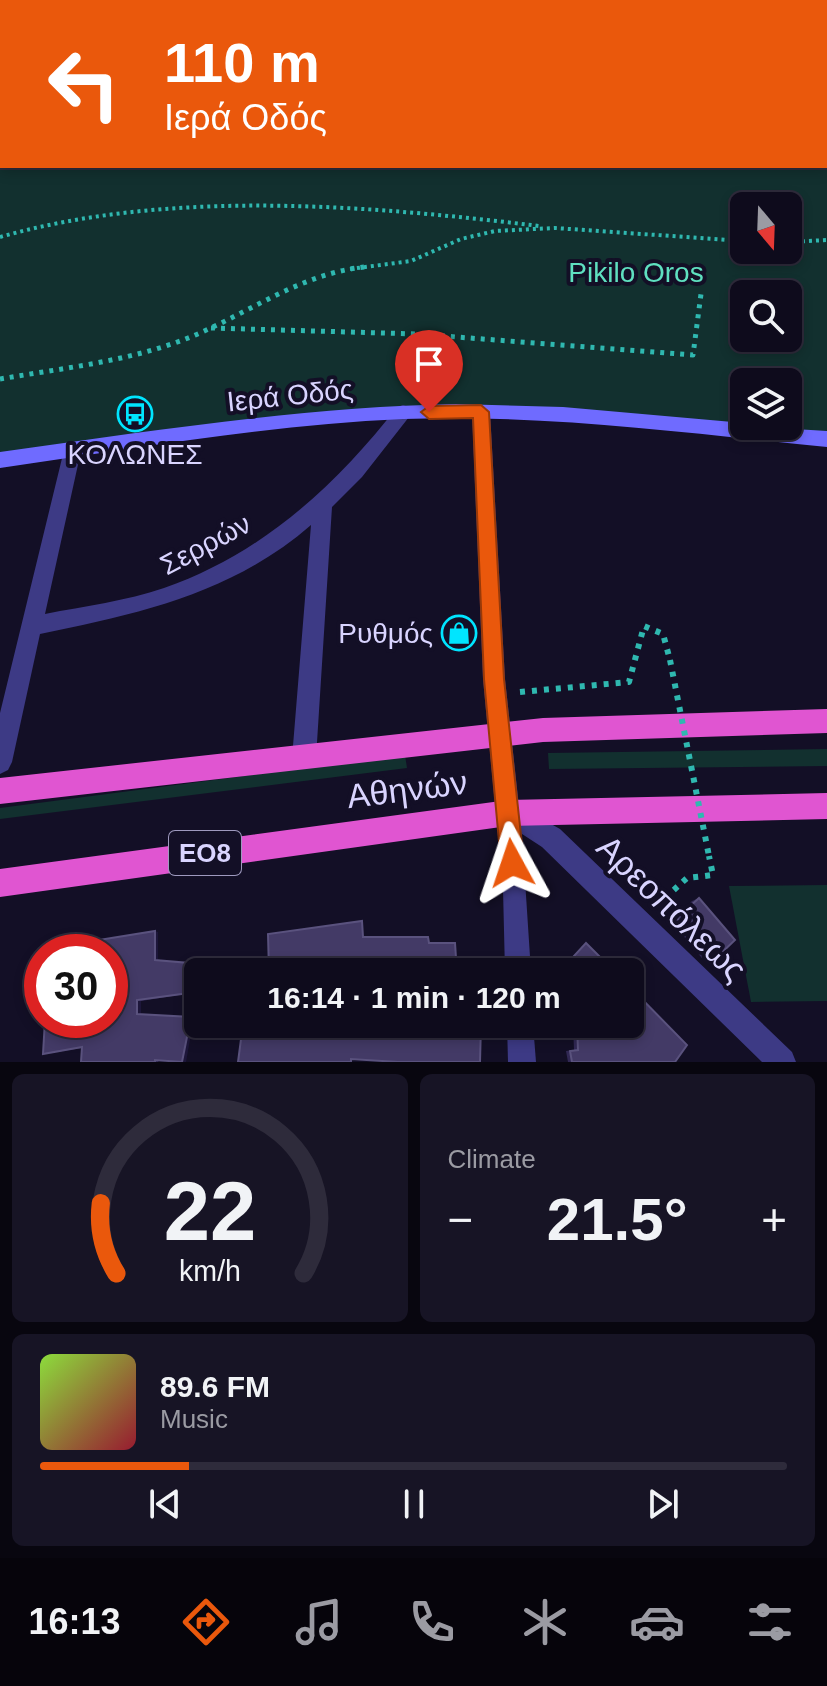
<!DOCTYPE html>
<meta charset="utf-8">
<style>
:root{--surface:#0e0b1c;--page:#171425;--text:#f1f3f6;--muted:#9b9ba3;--line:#2e2b3b;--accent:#ea580c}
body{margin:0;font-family:Helvetica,sans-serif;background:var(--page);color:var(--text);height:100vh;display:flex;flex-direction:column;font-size:30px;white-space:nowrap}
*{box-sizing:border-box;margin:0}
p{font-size:26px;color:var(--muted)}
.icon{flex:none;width:44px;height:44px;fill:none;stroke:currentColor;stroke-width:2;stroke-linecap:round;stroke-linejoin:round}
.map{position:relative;height:1062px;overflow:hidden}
.drawer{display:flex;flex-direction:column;gap:12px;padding:12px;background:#08060f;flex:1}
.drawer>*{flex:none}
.guide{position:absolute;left:0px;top:0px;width:828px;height:168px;box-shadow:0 4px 12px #0003,0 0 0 2px var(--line);background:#ea580c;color:#fff;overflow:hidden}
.needle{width:52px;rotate:161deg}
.controls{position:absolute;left:730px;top:192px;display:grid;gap:16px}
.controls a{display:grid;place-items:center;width:72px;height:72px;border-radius:12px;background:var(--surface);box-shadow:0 4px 12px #0003,0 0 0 2px var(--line);font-size:40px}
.speed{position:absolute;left:24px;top:934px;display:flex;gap:16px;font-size:40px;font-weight:700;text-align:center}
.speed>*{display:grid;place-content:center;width:104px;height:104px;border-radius:50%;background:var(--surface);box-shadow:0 4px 12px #0003,0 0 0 2px var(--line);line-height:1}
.speed .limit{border:12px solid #d22;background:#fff;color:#111}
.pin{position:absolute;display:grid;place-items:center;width:68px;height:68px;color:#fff;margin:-82px -34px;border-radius:50% 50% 50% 0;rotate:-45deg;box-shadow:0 0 8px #0007}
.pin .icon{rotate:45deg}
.me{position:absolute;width:88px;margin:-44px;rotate:355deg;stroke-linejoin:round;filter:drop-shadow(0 0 6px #0008)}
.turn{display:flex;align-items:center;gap:28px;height:168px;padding:0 32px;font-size:36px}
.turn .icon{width:104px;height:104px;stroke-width:2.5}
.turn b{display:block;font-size:56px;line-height:68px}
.big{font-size:60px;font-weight:800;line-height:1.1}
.drawer .widget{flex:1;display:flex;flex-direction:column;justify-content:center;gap:12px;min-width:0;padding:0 28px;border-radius:12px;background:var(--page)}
.drawer .dial{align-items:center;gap:0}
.dial svg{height:208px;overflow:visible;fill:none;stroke:var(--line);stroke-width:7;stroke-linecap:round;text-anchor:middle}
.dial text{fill:var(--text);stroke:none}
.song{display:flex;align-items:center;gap:24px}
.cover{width:96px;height:96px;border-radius:12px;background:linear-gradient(135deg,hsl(90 70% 55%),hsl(350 70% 35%))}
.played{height:8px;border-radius:4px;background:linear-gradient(90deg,var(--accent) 20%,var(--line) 20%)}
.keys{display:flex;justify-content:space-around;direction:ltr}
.heat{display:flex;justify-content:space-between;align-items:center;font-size:44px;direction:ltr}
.drawer .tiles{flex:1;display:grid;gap:12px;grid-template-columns:1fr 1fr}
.widget:last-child{grid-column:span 2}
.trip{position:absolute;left:184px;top:958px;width:460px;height:80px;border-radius:12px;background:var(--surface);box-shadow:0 4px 12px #0003,0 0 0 2px var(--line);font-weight:800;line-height:80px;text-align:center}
.tabs{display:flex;height:128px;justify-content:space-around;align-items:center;background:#06040b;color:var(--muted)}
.tabs .icon{width:56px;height:56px}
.tabs .current{color:var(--accent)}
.tabs b{font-size:36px;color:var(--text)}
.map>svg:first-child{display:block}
.green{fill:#12302f;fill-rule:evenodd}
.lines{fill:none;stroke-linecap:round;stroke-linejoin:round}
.path-far2{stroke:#2fb8b0;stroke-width:4;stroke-dasharray:3 4;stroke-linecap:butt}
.path-far1{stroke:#2fb8b0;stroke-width:5;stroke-dasharray:4 6;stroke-linecap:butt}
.path{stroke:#2fb8b0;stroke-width:6;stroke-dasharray:5 7;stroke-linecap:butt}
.minor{fill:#3d3a85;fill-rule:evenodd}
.secondary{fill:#6f6bff;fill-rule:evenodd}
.trunk{fill:#e055d1;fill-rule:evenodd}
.path-bridge{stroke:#2fb8b0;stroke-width:6;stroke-dasharray:5 7;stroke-linecap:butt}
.wall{fill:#312854}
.shaded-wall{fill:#1d163a}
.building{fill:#433a66;stroke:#5a527e;stroke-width:2}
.route{fill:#ea580c;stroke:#983908;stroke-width:2}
.labels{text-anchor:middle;stroke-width:8;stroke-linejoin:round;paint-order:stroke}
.shield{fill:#130f26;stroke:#9e99be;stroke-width:2}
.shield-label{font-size:26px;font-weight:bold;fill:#d9d4ff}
.park-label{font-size:28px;fill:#5fe0c0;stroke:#130f26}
.street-label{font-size:28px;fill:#d9d4ff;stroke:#130f26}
.poi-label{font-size:28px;fill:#d9d4ff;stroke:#130f26}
.near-street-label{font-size:34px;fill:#d9d4ff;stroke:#130f26}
</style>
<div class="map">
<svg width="827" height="1062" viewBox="0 0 827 1062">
<rect width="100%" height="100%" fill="#130f26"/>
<g class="green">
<path d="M 0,0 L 827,0 L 827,439 L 585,417 L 403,412 L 0,460 ZM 2,2 L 826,2 L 826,166 L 2,166 ZM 744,206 L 788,206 L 788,250 L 744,250 ZM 744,294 L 788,294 L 788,338 L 744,338 ZM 744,382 L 788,382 L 788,426 L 744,426 Z"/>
<path d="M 827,749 L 827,766 L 549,769 L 548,753 Z"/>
<path d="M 405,755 L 407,768 L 0,819 L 0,808 Z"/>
<path d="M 827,885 L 827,1001 L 751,1002 L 729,886 Z"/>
</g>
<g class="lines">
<g class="path-far2">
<path d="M 0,237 C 169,189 366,205 539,226"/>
<path d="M 788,242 L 827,240"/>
<path d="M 350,269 L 411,261 L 461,239 L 495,231 L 555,228 L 744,241"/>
</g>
<g class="path-far1">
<path d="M 211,328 L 417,334 L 693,355 L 701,294"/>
<path d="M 0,379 C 63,368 133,361 193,336 C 250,312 301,274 364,267"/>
</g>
<g class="path">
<path d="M 520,692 L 629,682 L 644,626 L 663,634 L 670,660"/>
<path d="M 656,906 L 687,878 L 713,875 L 709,856"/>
</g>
<g class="minor">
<path d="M 403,405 L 409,407 L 412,412 L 409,417 L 362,477 L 332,507 L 316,758 L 312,766 L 304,769 L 296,766 L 292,758 L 311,525 C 233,593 139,614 40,634 L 12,762 L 8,770 L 0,774 L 0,713 L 65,446 L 72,443 L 81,451 L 45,614 C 85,606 126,601 164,588 C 260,555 336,486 397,407 Z"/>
<path d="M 481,405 L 490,412 L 505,679 L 519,806 L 560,829 L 792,1052 L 796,1062 L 762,1062 L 542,847 L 522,834 L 531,972 L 505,972 L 503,889 L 483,679 L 472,412 Z"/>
<path d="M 507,1024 L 533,1024 L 536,1062 L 508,1062 Z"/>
</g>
<path class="secondary" d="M 456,404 L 563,407 L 744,423 L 744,426 L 827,431 L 827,447 C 686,433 545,414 403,419 C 268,425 134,449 0,468 L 0,452 C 152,431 303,407 456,404 Z"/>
<g class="trunk">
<path d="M 827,709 L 827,733 L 543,742 L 0,804 L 0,778 L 543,718 Z"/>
<path d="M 827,793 L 827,819 L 508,826 L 0,897 L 0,869 L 508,800 Z"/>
</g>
<path class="path-bridge" d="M 670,660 L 709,856"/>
</g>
<g class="wall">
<path d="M 699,898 L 713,961 L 706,963 L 671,921 L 692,901 Z"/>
<path d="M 158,932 L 158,960 L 204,965 L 203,972 L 198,972 L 198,992 L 141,1001 L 141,1014 L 194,1017 L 158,1062 L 81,1062 L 82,1048 L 43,1054 Z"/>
<path d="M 586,943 L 615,972 L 570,972 L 569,960 Z"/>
<path d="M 573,1024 L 630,1024 L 675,1062 L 568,1062 L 566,1051 L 574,1050 Z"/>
</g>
<g class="shaded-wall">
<path d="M 155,931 L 158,932 L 158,961 L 155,960 Z"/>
<path d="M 137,1000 L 141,1001 L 141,1014 L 137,1014 Z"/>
<path d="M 191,1017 L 194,1017 L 186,1062 L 182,1062 Z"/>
</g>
<g class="building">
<path d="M 699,898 L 735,940 L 713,961 L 677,918 Z"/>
<path d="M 362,921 L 363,937 L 428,937 L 429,943 L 455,943 L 456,958 L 465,958 L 466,972 L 269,972 L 268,934 Z"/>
<path d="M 155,931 L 155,960 L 201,964 L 200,972 L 198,972 L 196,992 L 137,1000 L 137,1014 L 191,1017 L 182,1062 L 155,1060 L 155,1062 L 81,1062 L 82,1047 L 43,1054 L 45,1020 L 110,1020 L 110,952 L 49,952 L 49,948 Z"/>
<path d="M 586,943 L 615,972 L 574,972 L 573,957 Z"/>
<path d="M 630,987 L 687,1045 L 675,1062 L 572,1062 L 570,1051 L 578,1050 L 577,1024 L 630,1024 Z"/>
<path d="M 243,1024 L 481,1025 L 480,1062 L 398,1062 L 351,1059 L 351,1062 L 238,1062 Z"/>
</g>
<path class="route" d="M 481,405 L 489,412 L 504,679 L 524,863 L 520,871 L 512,875 L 504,871 L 501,863 L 484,679 L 473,418 L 429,419 L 421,412 L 429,406 Z"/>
<defs>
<g id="bus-ring" transform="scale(1.8)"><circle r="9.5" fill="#130f26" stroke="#00e5ff" stroke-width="1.5"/><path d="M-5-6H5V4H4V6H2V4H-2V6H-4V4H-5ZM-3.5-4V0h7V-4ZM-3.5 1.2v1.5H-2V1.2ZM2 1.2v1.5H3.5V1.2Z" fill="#00e5ff"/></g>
<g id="shop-ring" transform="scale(1.8)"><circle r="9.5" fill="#130f26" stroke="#00e5ff" stroke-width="1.5"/><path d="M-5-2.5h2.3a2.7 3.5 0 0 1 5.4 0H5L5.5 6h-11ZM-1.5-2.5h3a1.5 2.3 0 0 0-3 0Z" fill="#00e5ff"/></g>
</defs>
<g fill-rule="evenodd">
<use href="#bus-ring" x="135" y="414"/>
<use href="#shop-ring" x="459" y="633"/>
</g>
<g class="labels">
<rect class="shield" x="169" y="831" width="72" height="44" rx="6"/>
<g class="shield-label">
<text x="205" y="862">ΕΟ8</text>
</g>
<g class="park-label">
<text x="636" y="282">Pikilo Oros</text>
</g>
<g class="street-label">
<text transform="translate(290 395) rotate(-6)" y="10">Ιερά Οδός</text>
<text transform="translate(205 544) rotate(-28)" y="10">Σερρών</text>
</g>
<g class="poi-label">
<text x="135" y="464">ΚΟΛΩΝΕΣ</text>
<text x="433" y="643" text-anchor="end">Ρυθμός</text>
</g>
<g class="near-street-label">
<text transform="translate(407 789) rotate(-7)" y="12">Αθηνών</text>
<text transform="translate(672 908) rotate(44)" y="12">Αρεοπόλεως</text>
</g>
</g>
</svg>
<div class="controls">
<a><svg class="needle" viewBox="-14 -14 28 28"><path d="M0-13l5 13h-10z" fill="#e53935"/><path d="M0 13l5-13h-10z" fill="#9b9ba3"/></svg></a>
<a><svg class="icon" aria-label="search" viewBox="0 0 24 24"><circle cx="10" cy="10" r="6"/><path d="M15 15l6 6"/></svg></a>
<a><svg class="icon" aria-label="layers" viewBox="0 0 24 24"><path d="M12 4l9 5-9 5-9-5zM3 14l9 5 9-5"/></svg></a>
</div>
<div class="speed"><div class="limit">30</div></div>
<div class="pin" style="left:429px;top:412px;background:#d93025"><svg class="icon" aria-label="arrive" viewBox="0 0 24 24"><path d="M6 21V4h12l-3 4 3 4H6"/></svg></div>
<svg class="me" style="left:512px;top:863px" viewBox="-20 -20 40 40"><path d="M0-17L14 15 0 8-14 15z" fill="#ea580c" stroke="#fff" stroke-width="4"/></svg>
<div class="trip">16:14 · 1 min · 120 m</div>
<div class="guide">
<div class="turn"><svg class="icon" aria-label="left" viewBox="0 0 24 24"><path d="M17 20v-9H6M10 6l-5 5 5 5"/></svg><div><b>110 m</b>Ιερά Οδός</div></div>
</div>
</div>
<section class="drawer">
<div class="tiles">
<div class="widget dial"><svg viewBox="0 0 100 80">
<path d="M14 69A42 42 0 1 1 86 69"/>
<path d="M14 69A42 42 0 0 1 8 42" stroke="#ea580c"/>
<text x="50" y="56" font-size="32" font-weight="700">22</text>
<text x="50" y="72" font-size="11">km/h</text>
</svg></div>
<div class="widget"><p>Climate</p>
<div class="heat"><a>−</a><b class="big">21.5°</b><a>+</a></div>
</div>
<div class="widget">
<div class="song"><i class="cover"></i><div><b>89.6 FM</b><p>Music</p></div></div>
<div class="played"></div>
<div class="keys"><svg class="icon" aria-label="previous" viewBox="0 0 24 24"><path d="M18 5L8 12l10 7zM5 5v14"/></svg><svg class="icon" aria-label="pause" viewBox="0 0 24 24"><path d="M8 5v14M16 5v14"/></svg><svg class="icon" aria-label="next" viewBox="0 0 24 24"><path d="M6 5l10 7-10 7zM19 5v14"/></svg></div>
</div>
</div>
</section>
<nav class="tabs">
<b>16:13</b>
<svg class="icon current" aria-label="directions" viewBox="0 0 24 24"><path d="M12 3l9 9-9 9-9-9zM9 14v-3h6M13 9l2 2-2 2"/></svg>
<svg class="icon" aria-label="music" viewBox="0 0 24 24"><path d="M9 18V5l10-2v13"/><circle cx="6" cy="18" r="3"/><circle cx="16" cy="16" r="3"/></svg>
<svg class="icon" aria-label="phone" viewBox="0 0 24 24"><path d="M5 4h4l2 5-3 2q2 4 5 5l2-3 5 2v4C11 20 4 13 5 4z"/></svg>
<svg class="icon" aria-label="climate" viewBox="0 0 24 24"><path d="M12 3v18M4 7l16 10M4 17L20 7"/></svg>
<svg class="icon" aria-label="car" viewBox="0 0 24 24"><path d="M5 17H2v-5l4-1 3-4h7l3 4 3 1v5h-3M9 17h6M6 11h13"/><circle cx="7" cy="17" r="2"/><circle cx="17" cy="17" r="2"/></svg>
<svg class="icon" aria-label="filters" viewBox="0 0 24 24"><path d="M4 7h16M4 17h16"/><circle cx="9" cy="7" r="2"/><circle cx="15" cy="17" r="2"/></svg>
</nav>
